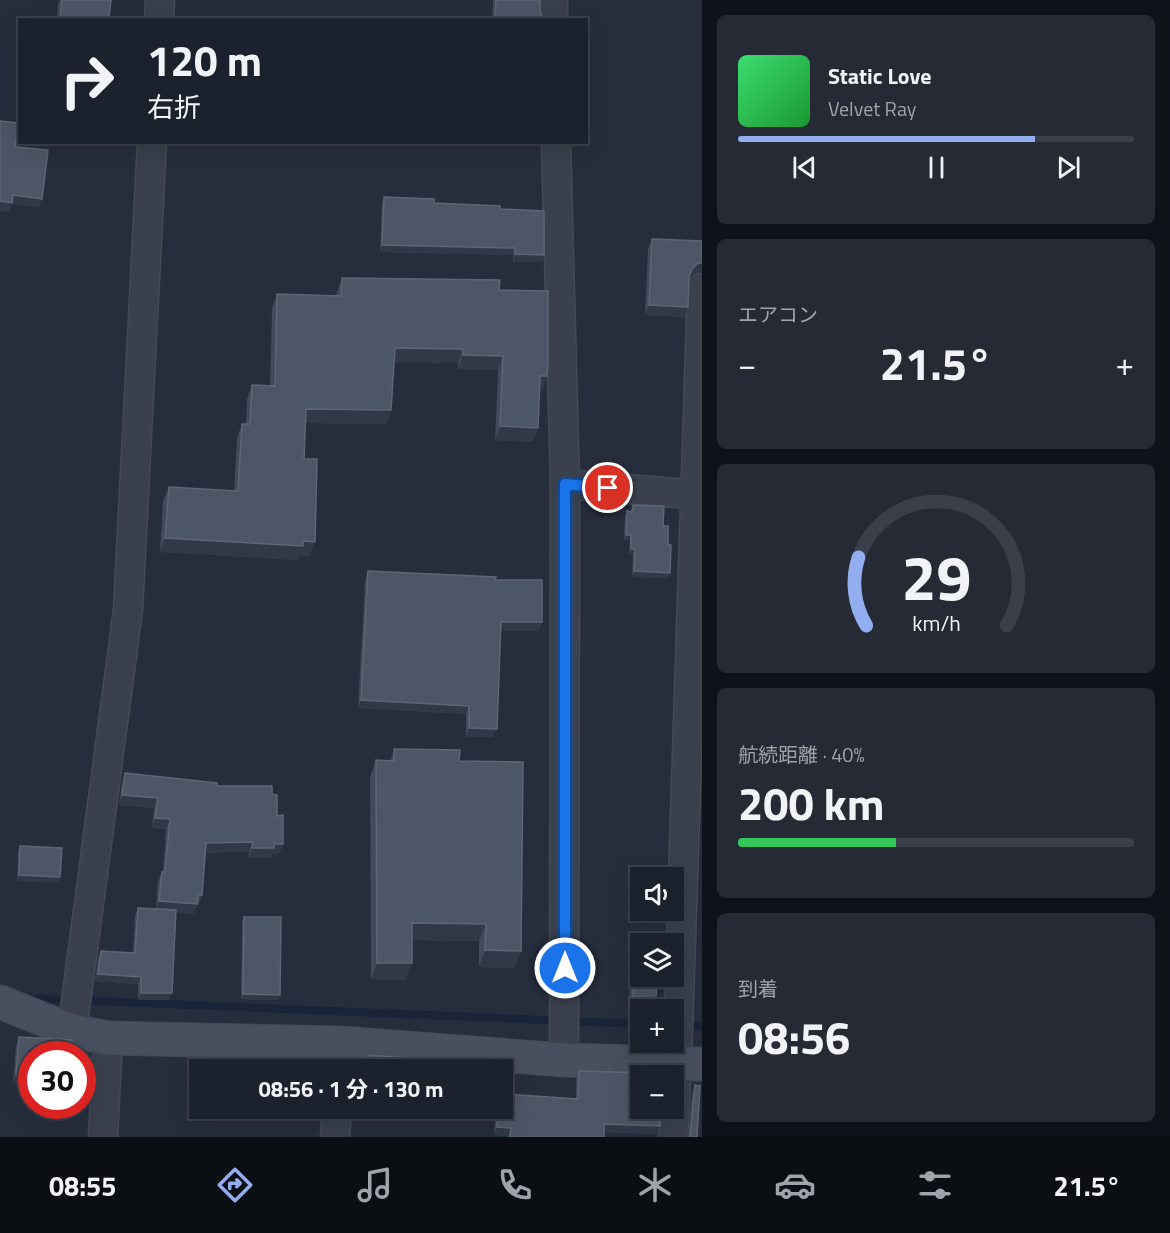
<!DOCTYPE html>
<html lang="ja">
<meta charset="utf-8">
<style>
:root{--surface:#1c222d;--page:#252a35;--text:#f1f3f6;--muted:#a0a4aa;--line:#3a3f49;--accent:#93aef0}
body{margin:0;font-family:"Titillium Web","Noto Sans JP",sans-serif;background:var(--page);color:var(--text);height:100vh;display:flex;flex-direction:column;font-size:22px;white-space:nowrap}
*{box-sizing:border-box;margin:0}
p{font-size:20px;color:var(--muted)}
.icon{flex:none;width:33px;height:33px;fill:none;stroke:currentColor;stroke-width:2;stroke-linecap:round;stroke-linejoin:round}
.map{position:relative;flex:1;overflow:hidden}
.drawer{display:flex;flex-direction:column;gap:15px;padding:15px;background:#0f1319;width:468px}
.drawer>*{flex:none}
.top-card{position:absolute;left:18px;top:18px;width:570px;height:126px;border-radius:0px;box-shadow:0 6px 24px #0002,0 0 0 2px var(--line);background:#1c222d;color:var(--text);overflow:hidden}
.controls{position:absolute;left:630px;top:867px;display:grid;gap:12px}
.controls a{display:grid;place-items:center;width:54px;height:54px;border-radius:0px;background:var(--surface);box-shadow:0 6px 24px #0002,0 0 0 2px var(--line);font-size:30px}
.speed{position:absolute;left:18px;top:1041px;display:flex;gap:12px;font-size:30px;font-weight:700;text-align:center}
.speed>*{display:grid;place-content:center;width:78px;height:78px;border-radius:50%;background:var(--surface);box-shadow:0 6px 24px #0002,0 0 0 2px var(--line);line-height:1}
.speed .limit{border:9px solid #d22;background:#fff;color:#111}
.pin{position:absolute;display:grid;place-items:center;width:51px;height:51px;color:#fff;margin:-26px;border:3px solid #fff;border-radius:50%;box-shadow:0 2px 6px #0007}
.me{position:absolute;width:66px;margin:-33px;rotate:0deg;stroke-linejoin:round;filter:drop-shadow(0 0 4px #0008)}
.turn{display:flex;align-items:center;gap:21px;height:126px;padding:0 30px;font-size:27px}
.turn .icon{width:78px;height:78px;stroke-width:2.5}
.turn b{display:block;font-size:42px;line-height:51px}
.big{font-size:45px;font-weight:700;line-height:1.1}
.drawer .tile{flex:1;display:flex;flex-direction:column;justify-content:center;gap:9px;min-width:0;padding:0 21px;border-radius:9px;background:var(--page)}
.drawer .dial{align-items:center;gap:0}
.dial svg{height:156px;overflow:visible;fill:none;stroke:var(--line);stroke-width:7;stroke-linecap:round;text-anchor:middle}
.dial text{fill:var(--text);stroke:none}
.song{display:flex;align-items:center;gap:18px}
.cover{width:72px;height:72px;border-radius:9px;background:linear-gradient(135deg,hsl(140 70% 55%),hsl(130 70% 35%))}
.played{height:6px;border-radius:3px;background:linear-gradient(90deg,var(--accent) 75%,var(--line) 75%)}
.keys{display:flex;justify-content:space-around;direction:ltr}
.heat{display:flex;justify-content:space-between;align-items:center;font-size:33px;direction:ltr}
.charge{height:9px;border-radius:4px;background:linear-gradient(90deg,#34c759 40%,var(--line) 0)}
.trip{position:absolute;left:189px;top:1059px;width:324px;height:60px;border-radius:0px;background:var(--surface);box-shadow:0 6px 24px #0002,0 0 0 2px var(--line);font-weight:700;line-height:60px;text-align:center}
.tab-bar{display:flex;height:96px;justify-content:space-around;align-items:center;background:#0b0e12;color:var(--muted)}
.tab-bar .icon{width:42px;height:42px}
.tab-bar .selected{color:var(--accent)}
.tab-bar b{font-size:27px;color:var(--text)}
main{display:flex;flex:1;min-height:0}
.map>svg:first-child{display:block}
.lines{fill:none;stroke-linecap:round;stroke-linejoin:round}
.stream{stroke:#1a2439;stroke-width:8}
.street-casing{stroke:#434955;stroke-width:31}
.secondary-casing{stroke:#434955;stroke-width:35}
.street{stroke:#3a404c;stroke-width:28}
.secondary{stroke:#484f5f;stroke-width:33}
.wall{fill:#414a5a}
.shaded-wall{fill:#313949}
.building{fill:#4d5666;stroke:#5e6675;stroke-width:1.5}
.route-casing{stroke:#114b97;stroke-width:15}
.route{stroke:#1a73e8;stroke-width:10}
</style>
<main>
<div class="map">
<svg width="702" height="1137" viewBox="0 0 702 1137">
<rect width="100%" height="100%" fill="#262d3c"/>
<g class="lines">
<g class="stream">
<path d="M 24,998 L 640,1024"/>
<path d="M 681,1026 L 702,1026"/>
</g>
<g class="street-casing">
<g id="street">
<path d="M 553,0 L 553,20"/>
<path d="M 159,20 L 160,0"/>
<path d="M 556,142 L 565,484 L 564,1060"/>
<path d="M 565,484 L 702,495"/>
<path d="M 72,1031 L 128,610 L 152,142"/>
<path d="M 339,1070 L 340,1043"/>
<path d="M 103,1137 L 108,1038"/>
<path d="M 335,1137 L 337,1108"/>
<path d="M 673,1137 L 677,1063 L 702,288"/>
</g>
</g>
<g class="secondary-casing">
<path id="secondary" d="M 0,1002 L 72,1031 L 108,1038 L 340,1043 L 564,1060 L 702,1064"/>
</g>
<use href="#street" class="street"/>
<use href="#secondary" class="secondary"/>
</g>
<g class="wall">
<path d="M 60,0 L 111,0 L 109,18 L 131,20 L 57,20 L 58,5 Z"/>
<path d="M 493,0 L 540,0 L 540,11 L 544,20 L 492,20 Z"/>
<path d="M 384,197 L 434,203 L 500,209 L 542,262 L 513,262 L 513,255 L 380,252 L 382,204 Z"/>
<path d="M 652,239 L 695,273 L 689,278 L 685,317 L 645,315 L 648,249 Z"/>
<path d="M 342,278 L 499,290 L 547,376 L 542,390 L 539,390 L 538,428 L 533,442 L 495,440 L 498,370 L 458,369 L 458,363 L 394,362 L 391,410 L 386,424 L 306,423 L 304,459 L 310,556 L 300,555 L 298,560 L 160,552 L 163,501 L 169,487 L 234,491 L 237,438 L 242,424 L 246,424 L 247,399 L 252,385 L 270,386 L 272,308 L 277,294 L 336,296 L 337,292 Z"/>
<path d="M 633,505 L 663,526 L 668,545 L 670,573 L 668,578 L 632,577 L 633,554 L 629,554 L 630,540 L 624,540 L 625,517 L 627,511 L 631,512 Z"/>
<path d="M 368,571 L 495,580 L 539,631 L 501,631 L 493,737 L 466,737 L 466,714 L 358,708 L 365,580 Z"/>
<path d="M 394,749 L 459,761 L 515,968 L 479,967 L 479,941 L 412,940 L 406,980 L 371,979 L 370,777 L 376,760 L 390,761 Z"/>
<path d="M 125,773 L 272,794 L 283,844 L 279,854 L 272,854 L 270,858 L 249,858 L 249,851 L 205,853 L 202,895 L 198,905 L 197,905 L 193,914 L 176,912 L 169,1000 L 138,1000 L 138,984 L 95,981 L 98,958 L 101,951 L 133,953 L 135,915 L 138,908 L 156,909 L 158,881 L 162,872 L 163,872 L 166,829 L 152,828 L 154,808 L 119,805 L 122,783 Z"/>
<path d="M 20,846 L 60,877 L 58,883 L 17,881 L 18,851 Z"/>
<path d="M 244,917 L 280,995 L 278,1000 L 241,999 L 242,922 Z"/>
<path d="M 633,963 L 656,998 L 653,1008 L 629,1007 L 630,973 Z"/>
<path d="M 19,1037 L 32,1054 L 32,1086 L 13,1084 L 16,1046 Z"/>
<path d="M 368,1055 L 435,1070 L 359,1070 L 362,1062 L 365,1063 Z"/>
<path d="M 579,1071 L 640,1076 L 660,1126 L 657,1134 L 604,1132 L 604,1137 L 508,1137 L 508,1136 L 494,1135 L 496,1108 L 502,1108 L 505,1094 L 576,1099 L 576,1079 Z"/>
<path d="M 695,1085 L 697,1137 L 688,1137 L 692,1093 Z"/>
</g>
<g class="shaded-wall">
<path d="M 13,195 L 42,199 L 39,208 L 12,204 L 9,212 L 0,211 L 0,201 Z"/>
<path d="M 382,245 L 515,248 L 513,255 L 380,252 Z"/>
<path d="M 515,254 L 544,255 L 542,262 L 513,262 Z"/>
<path d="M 698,263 L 702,263 L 702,273 L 695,273 L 688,279 L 692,269 Z"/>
<path d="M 649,305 L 688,307 L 685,317 L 645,315 Z"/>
<path d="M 395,348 L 463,349 L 458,363 L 390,362 Z"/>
<path d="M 463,355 L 503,356 L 498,370 L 458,369 Z"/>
<path d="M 540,376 L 547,376 L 542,390 L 535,390 Z"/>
<path d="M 306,409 L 391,410 L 386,424 L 301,423 Z"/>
<path d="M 500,426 L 538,428 L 533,442 L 495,440 Z"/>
<path d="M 626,535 L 631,535 L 630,540 L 624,540 Z"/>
<path d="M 165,538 L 303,541 L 315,542 L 310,556 L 300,555 L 298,560 L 160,552 Z"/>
<path d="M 631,549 L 635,549 L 633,554 L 629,554 Z"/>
<path d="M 634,571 L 670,573 L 668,578 L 632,577 Z"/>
<path d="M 501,622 L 542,622 L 539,631 L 498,631 Z"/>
<path d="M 361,700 L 469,706 L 466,714 L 358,708 Z"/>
<path d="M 469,728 L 497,729 L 493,737 L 466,737 Z"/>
<path d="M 122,795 L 158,798 L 154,808 L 119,805 Z"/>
<path d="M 155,818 L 170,819 L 166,829 L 152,828 Z"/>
<path d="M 253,842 L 249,851 L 203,853 L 206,843 Z"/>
<path d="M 274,844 L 283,844 L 279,854 L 272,854 L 270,858 L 249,858 L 252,848 Z"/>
<path d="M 19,875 L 60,877 L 58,883 L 17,881 Z"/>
<path d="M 159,901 L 197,904 L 193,914 L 156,910 Z"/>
<path d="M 412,923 L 486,924 L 479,941 L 406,940 Z"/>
<path d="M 485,950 L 521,951 L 515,968 L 479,967 Z"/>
<path d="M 377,963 L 412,963 L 406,980 L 371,979 Z"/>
<path d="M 98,974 L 141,977 L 138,984 L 95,981 Z"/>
<path d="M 141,993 L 172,993 L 169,1000 L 138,1000 Z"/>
<path d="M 243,994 L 280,995 L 278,1000 L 241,999 Z"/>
<path d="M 633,997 L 656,998 L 653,1008 L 629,1007 Z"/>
<path d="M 16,1075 L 32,1076 L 32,1086 L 13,1084 Z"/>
<path d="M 604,1124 L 660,1126 L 657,1134 L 601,1132 Z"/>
<path d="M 497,1127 L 511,1128 L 508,1136 L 494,1135 Z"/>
</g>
<g class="building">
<path d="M 62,0 L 111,0 L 109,18 L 132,18 L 131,20 L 60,20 Z"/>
<path d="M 496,0 L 540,0 L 540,11 L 544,20 L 495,20 Z"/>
<path d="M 0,121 L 18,123 L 15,147 L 48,150 L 42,199 L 13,195 L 12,203 L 0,201 Z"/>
<path d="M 384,197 L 434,199 L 434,203 L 500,206 L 500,209 L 544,211 L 544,255 L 515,254 L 515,248 L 382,245 Z"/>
<path d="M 652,239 L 702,241 L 702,263 L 698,263 L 692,269 L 689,277 L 688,307 L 649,305 Z"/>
<path d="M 342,278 L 500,280 L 499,290 L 548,291 L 548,362 L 547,376 L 540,376 L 538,428 L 500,426 L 503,356 L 463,355 L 463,349 L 395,348 L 391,410 L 306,409 L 304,459 L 317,459 L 315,542 L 303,541 L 303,546 L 165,538 L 169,487 L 238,491 L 242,424 L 250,424 L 252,385 L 275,386 L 277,294 L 341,296 Z"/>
<path d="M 633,505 L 664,506 L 663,526 L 668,526 L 668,545 L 671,545 L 670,573 L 634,571 L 635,549 L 631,549 L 631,535 L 626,535 L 627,511 L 632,512 Z"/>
<path d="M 368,571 L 496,577 L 495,580 L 542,580 L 542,622 L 501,622 L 497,729 L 469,728 L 469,706 L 361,700 Z"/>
<path d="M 394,749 L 460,750 L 459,761 L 523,762 L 521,951 L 485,950 L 486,924 L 412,923 L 412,963 L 377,963 L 376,760 L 394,761 Z"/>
<path d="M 125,773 L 217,783 L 217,786 L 272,786 L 272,794 L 277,795 L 277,816 L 283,815 L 283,844 L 274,844 L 274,848 L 252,848 L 253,842 L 206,843 L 202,895 L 198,894 L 197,904 L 159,901 L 162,872 L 165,872 L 170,819 L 155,818 L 158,798 L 122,795 Z"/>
<path d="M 20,846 L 62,848 L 60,877 L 19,875 Z"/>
<path d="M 138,908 L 176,910 L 172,993 L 141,993 L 141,977 L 98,974 L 101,951 L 135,953 Z"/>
<path d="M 244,917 L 281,917 L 280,995 L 243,994 Z"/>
<path d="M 633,963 L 640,963 L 640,976 L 657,976 L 656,998 L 633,997 Z"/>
<path d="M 19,1037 L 72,1040 L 72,1052 L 82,1052 L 82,1054 L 32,1054 L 32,1076 L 16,1075 Z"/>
<path d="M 368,1055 L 436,1060 L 435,1070 L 362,1070 L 362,1062 L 368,1063 Z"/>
<path d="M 579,1071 L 645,1073 L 649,1075 L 640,1076 L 640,1108 L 661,1108 L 660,1126 L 604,1124 L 604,1137 L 510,1137 L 511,1128 L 497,1127 L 498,1108 L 502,1108 L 502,1097 L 505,1098 L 505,1094 L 578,1099 Z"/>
<path d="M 695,1085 L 700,1086 L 697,1137 L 690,1137 Z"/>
</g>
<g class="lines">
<g class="route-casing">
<path id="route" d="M 565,968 L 565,484 L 608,488"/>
</g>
<use href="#route" class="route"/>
</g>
</svg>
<div class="controls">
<a><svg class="icon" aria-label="sound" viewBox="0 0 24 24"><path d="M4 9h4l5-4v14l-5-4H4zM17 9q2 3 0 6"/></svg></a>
<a><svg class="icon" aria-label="layers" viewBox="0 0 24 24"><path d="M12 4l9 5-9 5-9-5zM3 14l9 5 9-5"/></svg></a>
<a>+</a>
<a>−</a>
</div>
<div class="speed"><div class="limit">30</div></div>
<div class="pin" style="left:608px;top:488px;background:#d93025"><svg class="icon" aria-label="arrive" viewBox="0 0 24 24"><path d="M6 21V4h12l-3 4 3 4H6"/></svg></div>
<svg class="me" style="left:565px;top:968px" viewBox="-20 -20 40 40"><circle r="17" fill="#1a73e8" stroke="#fff" stroke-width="3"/><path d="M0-11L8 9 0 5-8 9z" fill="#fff"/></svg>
<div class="trip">08:56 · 1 分 · 130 m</div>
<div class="top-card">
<div class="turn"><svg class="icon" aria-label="right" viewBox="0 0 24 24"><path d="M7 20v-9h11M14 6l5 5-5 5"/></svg><div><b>120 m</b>右折</div></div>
</div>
</div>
<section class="drawer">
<div class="tile">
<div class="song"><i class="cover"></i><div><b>Static Love</b><p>Velvet Ray</p></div></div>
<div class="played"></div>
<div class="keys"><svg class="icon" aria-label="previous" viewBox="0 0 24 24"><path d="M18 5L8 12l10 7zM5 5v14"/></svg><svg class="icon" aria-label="pause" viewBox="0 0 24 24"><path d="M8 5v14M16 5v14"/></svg><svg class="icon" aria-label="next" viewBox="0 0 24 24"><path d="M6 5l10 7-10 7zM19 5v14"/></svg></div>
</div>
<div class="tile"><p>エアコン</p>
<div class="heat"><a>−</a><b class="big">21.5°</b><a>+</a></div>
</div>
<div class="tile dial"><svg viewBox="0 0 100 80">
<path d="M14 69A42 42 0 1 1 86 69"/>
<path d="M14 69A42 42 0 0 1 10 34" stroke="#93aef0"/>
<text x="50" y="56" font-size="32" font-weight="700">29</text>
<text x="50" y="72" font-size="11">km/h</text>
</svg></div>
<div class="tile"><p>航続距離 · 40%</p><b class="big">200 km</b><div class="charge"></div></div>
<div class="tile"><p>到着</p><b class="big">08:56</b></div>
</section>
</main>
<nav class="tab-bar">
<b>08:55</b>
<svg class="icon selected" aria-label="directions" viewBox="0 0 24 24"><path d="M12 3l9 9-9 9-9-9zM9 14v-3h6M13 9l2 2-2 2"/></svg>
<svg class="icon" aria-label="music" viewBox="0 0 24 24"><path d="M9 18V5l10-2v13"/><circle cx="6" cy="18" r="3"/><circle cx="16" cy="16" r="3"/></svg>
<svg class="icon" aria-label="phone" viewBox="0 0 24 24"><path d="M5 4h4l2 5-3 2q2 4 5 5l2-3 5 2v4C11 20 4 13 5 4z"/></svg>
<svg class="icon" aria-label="climate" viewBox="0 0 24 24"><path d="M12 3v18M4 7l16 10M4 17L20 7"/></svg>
<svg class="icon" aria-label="car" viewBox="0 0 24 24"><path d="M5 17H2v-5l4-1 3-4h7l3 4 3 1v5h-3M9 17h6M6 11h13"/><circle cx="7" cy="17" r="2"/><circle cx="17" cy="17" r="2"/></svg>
<svg class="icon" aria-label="filters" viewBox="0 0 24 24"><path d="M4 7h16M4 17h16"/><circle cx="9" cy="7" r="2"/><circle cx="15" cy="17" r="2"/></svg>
<b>21.5°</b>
</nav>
